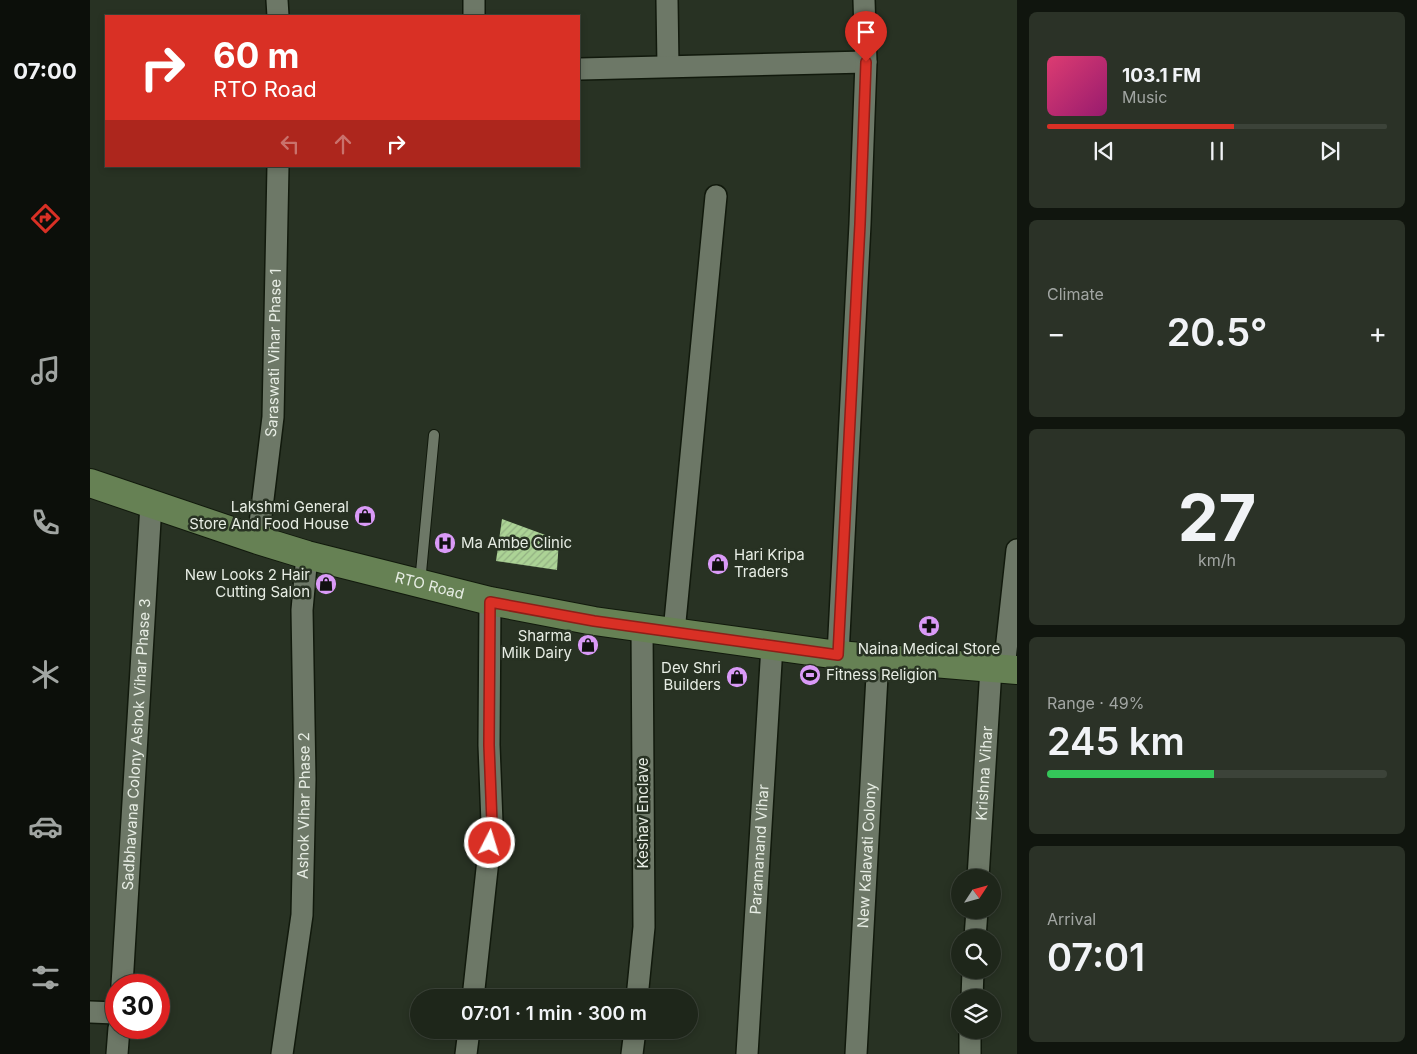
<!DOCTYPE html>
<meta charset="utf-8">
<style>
:root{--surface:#1e261a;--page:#2b3227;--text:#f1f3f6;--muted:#a1a5a2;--line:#3c4339;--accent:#d93025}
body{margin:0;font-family:Inter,sans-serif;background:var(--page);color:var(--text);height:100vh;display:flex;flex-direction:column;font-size:19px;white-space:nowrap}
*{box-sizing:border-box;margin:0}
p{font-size:16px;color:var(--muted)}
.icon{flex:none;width:28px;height:28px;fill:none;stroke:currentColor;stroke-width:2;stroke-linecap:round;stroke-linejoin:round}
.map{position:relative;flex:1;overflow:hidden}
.panel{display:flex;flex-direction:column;gap:12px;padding:12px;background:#10150e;width:400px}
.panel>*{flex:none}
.guide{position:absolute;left:15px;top:15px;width:475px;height:152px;border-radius:0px;box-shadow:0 2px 8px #0003,0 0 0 1px var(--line);background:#d93025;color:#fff;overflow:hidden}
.needle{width:32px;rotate:54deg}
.controls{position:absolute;left:861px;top:869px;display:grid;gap:10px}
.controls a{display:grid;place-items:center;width:50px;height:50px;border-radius:50%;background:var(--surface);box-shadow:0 2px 8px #0003,0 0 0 1px var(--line);font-size:25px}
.speed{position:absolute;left:15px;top:974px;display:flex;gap:10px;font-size:25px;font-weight:700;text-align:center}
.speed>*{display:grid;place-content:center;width:65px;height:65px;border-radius:50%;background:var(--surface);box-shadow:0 2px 8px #0003,0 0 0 1px var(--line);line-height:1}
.speed .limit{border:8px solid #d22;background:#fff;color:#111}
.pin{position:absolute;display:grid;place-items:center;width:42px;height:42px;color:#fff;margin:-51px -21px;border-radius:50% 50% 50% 0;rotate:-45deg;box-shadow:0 0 5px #0007}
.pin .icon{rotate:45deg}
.me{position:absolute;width:55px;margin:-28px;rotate:5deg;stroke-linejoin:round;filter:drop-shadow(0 0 4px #0008)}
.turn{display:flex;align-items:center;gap:18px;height:105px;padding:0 25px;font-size:22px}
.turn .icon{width:65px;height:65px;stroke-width:2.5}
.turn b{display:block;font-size:35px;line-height:42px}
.lanes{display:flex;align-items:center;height:48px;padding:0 25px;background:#0003;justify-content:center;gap:25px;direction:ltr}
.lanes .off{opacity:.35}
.big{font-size:38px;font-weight:600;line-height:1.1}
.panel .card{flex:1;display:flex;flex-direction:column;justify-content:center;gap:8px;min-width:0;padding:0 18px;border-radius:8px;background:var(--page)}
.panel .dial{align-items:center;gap:0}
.dial b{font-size:65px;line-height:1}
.song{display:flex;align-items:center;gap:15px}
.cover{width:60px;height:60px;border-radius:8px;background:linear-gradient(135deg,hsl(340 70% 55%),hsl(320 70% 35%))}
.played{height:5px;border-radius:2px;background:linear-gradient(90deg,var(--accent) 55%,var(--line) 55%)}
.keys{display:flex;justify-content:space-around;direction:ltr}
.heat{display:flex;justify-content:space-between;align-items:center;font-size:28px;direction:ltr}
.charge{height:8px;border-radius:4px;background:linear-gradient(90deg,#34c759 49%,var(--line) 0)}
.trip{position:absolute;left:320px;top:989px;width:288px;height:50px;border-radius:25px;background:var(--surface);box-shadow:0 2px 8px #0003,0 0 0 1px var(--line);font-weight:600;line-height:50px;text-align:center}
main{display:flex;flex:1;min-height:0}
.tabs{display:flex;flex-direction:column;width:90px;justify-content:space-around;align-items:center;background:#0c0f0a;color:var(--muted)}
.tabs .icon{width:35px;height:35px}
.tabs .active{color:var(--accent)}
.tabs b{font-size:22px;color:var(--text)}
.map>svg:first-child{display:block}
.building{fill:url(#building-hatch)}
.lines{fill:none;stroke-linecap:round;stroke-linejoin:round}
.lane-casing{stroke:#11190c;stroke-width:12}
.street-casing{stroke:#11190c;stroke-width:24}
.secondary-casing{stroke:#11190c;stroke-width:30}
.lane{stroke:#6d7867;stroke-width:10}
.street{stroke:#6d7867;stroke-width:21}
.secondary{stroke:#668154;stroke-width:28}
.route-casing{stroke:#8d1f18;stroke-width:12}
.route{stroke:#d93025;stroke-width:9}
.labels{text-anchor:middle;stroke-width:5;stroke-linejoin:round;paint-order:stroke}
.street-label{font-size:15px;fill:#e7ede4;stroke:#283223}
.poi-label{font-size:15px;fill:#e7ede4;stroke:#283223;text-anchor:end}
</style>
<main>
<nav class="tabs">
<b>07:00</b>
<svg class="icon active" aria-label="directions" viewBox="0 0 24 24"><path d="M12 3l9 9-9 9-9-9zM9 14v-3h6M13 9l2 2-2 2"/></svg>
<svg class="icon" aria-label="music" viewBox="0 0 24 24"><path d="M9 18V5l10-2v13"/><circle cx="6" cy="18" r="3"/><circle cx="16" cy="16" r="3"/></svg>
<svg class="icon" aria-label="phone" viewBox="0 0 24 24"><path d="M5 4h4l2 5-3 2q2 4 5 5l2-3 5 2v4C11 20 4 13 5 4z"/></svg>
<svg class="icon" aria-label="climate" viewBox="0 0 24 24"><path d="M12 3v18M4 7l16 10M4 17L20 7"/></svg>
<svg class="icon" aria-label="car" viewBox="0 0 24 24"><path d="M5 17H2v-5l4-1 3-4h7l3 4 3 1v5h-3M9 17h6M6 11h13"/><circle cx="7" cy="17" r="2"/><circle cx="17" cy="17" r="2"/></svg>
<svg class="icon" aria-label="filters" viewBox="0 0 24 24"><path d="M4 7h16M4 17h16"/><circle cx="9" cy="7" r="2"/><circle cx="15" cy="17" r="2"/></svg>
</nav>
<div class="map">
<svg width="927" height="1054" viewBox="0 0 927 1054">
<defs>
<pattern id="building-hatch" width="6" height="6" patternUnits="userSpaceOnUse" patternTransform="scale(1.25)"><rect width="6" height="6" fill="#acd396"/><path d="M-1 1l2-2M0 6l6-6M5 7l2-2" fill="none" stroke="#92b082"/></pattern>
</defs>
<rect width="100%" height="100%" fill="#283223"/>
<path class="building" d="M 412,519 L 469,540 L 467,570 L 406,561 Z"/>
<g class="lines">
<g class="lane-casing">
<path id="lane" d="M 330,583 L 344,435"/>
</g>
<g class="street-casing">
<g id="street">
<path d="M 187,0 L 188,16"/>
<path d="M 384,0 L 384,16"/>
<path d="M 577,0 L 578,66"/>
<path d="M 490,69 L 776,62"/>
<path id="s1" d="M 168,540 L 183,417 L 188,166"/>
<path d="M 584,632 L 626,196"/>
<path d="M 748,655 L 770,224 L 776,62 L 774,0"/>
<path d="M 914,669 L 927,550"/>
<path id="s2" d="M 888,878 L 901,668"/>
<path d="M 885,938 L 887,910"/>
<path id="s3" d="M 32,985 L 61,504"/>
<path d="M 383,998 L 402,823 L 399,745 L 400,601"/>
<path d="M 547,998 L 554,927 L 552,628"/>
<path d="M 882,998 L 883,970"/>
<path d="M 0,1012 L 26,1013"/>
<path d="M 27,1054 L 29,1028"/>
<path id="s4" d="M 192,1054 L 212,915 L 215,779 L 212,610 L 217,555"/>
<path d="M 376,1054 L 379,1030"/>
<path d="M 542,1054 L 545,1030"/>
<path id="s5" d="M 657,1054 L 682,646"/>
<path id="s6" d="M 766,1054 L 788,658"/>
<path d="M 880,1054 L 880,1030"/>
</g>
</g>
<g class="secondary-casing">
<g id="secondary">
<path id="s7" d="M 0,483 L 168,540 L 217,555 L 400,601 L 504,621 L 748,655 L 927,670"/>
</g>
</g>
<use href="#lane" class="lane"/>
<use href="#street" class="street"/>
<use href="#secondary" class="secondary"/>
</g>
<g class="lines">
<g class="route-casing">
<path id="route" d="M 400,843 L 402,823 L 399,745 L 400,602 L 504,621 L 748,655 L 770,224 L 776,62"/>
</g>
<use href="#route" class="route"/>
</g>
<defs>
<g id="shop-disc" transform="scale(1.125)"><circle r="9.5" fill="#da9af7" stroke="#283223"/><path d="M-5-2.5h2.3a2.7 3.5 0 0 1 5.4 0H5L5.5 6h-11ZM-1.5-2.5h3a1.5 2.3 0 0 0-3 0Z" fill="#111"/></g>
<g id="hospital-disc" transform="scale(1.125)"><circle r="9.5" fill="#da9af7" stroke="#283223"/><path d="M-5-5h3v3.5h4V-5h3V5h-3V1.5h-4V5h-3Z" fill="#111"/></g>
<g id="pharmacy-disc" transform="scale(1.125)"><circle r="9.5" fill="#da9af7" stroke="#283223"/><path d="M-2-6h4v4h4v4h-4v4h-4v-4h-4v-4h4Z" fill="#111"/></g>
<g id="stadium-disc" transform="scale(1.125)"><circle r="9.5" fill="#da9af7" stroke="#283223"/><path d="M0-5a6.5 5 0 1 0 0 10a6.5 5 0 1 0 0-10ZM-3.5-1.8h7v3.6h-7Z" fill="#111"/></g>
</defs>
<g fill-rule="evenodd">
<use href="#shop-disc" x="275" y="516"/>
<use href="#hospital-disc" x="355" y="543"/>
<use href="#shop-disc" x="628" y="564"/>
<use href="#shop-disc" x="236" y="584"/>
<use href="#pharmacy-disc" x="839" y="626"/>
<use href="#shop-disc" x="498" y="645"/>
<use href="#stadium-disc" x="720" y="675"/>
<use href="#shop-disc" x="647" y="677"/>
</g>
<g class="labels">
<g class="street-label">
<text dy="5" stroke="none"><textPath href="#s1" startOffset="188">Saraswati Vihar Phase 1</textPath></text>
<text dy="5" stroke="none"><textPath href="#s7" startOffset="355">RTO Road</textPath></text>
<text dy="5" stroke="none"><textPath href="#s3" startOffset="241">Sadbhavana Colony Ashok Vihar Phase 3</textPath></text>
<text dy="5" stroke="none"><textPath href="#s2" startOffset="105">Krishna Vihar</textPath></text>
<text dy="5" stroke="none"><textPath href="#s4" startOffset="250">Ashok Vihar Phase 2</textPath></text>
<text transform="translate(553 813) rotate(-90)" y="5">Keshav Enclave</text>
<text dy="5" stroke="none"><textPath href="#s5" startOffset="205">Paramanand Vihar</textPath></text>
<text dy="5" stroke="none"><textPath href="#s6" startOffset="199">New Kalavati Colony</textPath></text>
</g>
<g class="poi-label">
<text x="259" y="512">Lakshmi General<tspan x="259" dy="17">Store And Food House</tspan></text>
<text x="371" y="548" text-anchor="start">Ma Ambe Clinic</text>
<text x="644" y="560" text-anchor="start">Hari Kripa<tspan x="644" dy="17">Traders</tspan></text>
<text x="220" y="580">New Looks 2 Hair<tspan x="220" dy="17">Cutting Salon</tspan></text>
<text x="482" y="641">Sharma<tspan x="482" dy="17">Milk Dairy</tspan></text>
<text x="839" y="654" text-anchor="middle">Naina Medical Store</text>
<text x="631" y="673">Dev Shri<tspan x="631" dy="17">Builders</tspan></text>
<text x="736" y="680" text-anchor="start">Fitness Religion</text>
</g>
</g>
</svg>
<div class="controls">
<a><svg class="needle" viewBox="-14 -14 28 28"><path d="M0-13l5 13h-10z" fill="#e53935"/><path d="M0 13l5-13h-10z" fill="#a1a5a2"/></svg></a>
<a><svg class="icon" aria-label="search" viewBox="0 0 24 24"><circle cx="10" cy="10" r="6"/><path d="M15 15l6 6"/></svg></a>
<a><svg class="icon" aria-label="layers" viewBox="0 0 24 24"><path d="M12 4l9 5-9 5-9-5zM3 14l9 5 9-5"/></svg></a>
</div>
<div class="speed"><div class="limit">30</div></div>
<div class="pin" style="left:776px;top:62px;background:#d93025"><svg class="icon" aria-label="arrive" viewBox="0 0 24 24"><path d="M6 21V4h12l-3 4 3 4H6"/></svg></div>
<svg class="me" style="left:400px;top:843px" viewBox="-20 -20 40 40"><circle r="17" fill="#d93025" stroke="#fff" stroke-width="3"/><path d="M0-11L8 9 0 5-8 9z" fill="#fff"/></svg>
<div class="trip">07:01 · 1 min · 300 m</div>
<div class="guide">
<div class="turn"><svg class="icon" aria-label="right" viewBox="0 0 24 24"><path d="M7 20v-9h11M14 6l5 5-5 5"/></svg><div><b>60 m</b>RTO Road</div></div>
<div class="lanes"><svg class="icon off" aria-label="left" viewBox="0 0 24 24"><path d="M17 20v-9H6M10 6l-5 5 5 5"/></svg><svg class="icon off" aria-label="ahead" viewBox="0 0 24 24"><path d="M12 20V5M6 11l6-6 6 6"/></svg><svg class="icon" aria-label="right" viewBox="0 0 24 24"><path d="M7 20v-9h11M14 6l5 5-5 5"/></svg></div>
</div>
</div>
<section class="panel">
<div class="card">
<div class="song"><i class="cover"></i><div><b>103.1 FM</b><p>Music</p></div></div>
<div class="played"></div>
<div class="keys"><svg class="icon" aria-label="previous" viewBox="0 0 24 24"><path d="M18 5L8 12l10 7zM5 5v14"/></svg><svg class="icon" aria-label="pause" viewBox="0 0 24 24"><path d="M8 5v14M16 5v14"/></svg><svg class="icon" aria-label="next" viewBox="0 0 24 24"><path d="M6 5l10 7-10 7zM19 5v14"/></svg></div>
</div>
<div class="card"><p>Climate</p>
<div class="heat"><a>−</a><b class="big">20.5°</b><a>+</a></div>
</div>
<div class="card dial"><b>27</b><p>km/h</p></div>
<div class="card"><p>Range · 49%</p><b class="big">245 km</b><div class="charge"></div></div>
<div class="card"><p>Arrival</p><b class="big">07:01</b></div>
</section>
</main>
